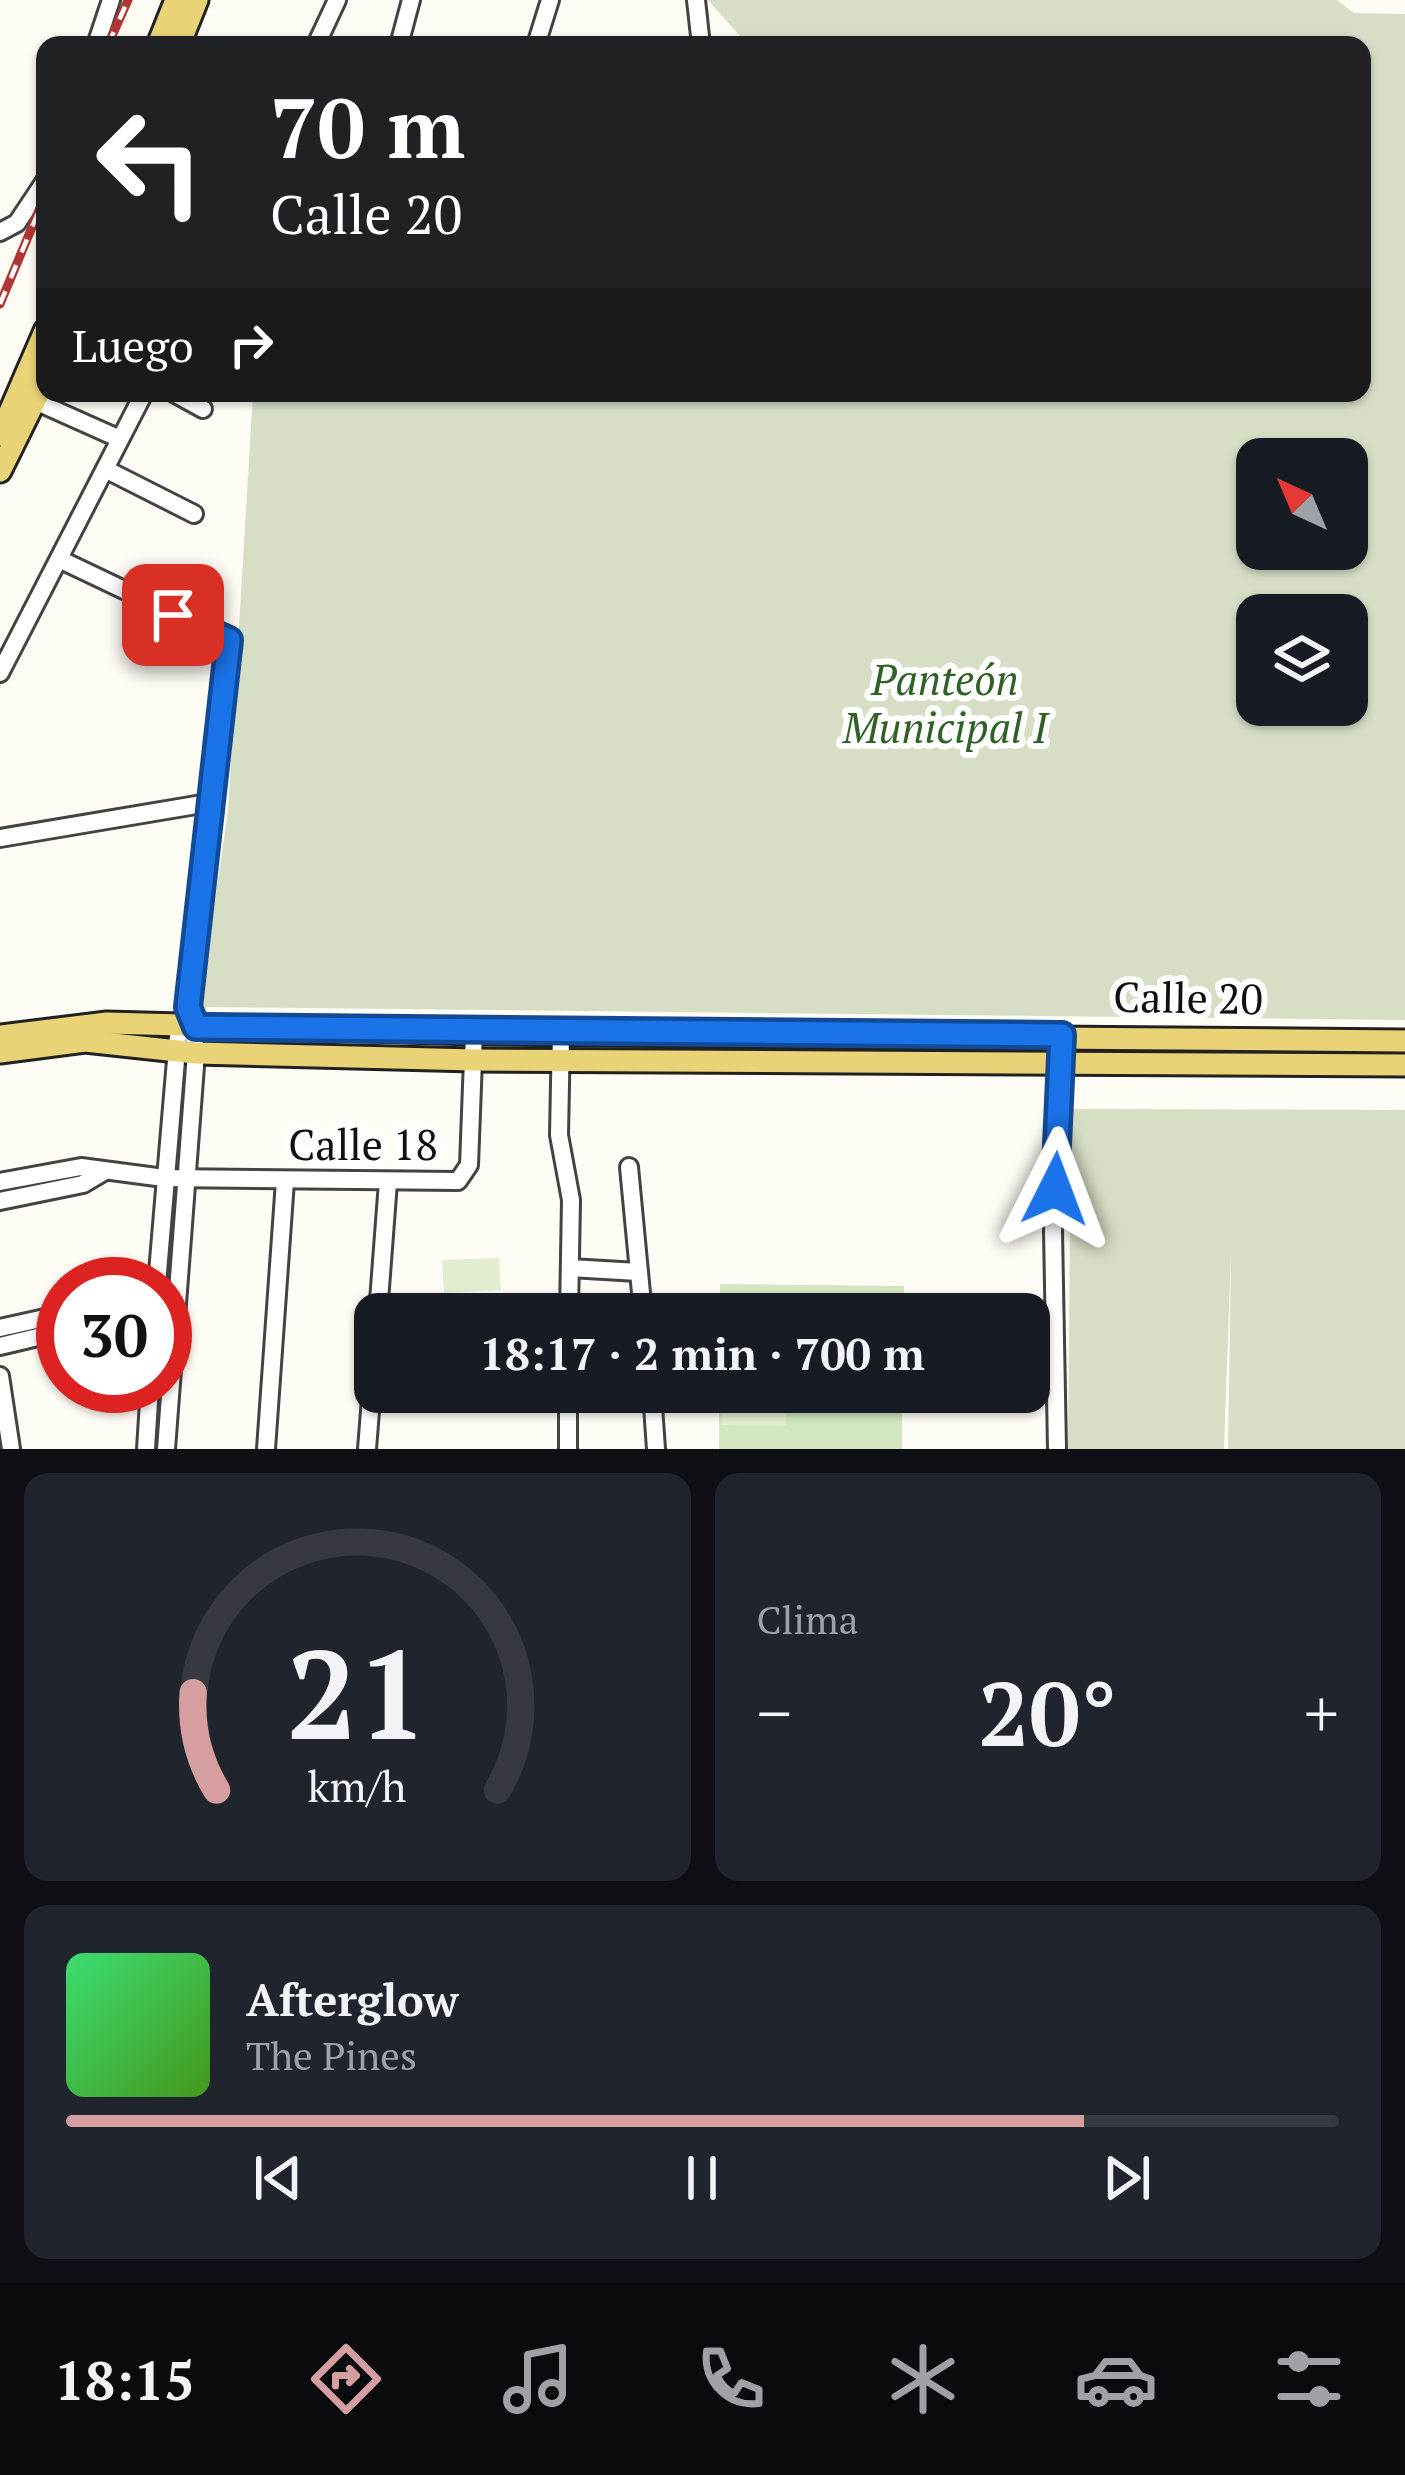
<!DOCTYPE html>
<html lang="es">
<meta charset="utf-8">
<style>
:root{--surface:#171b24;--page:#20242c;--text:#f1f3f6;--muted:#9ea1a6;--line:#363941;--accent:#d59ea0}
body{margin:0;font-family:"PT Serif",serif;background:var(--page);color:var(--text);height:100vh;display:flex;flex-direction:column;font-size:45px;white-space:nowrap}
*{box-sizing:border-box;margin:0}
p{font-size:39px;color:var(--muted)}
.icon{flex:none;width:66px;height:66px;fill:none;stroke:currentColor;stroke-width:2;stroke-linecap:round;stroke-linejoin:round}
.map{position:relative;height:1449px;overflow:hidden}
.panel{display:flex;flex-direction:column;gap:24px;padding:24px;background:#0d0f14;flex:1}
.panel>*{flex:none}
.guide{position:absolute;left:36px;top:36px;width:1335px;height:366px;border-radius:24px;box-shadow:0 3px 9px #0004;background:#202124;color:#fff;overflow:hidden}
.needle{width:78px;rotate:316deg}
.controls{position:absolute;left:1236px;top:438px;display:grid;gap:24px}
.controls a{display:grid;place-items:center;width:132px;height:132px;border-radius:24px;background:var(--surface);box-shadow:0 3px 9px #0004;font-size:60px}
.speed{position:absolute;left:36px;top:1257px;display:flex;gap:24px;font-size:60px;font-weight:700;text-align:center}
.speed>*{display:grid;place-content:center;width:156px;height:156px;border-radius:50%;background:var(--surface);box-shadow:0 3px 9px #0004;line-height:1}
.speed .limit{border:18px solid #d22;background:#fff;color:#111}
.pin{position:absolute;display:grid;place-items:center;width:102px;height:102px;color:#fff;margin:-51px;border-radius:24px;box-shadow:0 6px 18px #0006}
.me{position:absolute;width:132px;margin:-66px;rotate:3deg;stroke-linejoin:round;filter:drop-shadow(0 0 9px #0008)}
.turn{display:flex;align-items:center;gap:42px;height:252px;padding:0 36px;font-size:54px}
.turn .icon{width:156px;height:156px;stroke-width:2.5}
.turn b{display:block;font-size:84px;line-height:102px}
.then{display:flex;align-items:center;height:114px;padding:0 36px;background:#0003;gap:24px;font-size:45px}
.big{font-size:90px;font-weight:600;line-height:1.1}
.panel .widget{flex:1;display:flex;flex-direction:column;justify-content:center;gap:18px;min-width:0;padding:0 42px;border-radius:24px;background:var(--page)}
.panel .dial{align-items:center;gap:0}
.dial svg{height:312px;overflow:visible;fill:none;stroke:var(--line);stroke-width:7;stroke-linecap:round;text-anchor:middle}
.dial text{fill:var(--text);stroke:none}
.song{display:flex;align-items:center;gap:36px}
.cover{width:144px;height:144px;border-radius:18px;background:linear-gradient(135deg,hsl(140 70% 55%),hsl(100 70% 35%))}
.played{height:12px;border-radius:6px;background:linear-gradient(90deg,var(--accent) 80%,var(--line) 80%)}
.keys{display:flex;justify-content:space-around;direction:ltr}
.heat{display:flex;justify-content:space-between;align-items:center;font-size:66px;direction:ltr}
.panel .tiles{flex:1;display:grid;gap:24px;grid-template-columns:1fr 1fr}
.widget:last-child{grid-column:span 2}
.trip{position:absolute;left:354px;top:1293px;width:696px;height:120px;border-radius:24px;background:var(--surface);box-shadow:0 3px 9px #0004;font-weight:600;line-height:120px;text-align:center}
.tabs{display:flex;height:192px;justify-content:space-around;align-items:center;background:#090b0e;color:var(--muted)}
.tabs .icon{width:84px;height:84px}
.tabs .current{color:var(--accent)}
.tabs b{font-size:54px;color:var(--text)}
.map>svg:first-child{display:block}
.green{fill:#d2e6c0}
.cemetery{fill:#d6dfc6;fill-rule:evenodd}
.pitch{fill:#e3eed1}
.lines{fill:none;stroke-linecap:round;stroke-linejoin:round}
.minor-casing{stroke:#434343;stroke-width:22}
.major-casing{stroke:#212121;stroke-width:27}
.minor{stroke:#fff;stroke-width:16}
.major{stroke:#ead377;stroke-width:21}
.rail-casing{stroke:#b23536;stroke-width:9}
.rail{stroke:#fff;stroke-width:4.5;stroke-dasharray:14;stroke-linecap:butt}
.route-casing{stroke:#114b97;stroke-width:30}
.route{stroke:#1a73e8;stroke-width:21}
.labels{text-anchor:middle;stroke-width:12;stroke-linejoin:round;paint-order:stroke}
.park-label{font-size:42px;font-style:italic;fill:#306226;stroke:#fff}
.street-label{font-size:42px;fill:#101010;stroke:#fff}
</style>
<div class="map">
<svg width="1405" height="1449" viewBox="0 0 1405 1449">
<rect width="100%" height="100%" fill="#fefcf4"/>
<g class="green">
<path d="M 720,1284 L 904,1286 L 904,1314 L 720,1314 Z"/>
<rect x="719" y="1392" width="183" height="57"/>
</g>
<g class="cemetery">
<path d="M 708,0 L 1337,0 L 1354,13 L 1405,14 L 1405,1020 L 200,1007 L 228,810 L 253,393 L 1362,393 L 1362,45 L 748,45 ZM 1257,459 L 1347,459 L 1347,549 L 1257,549 ZM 1257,615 L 1347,615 L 1347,705 L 1257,705 Z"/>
<path d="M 1071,1109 L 1405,1110 L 1405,1449 L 1228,1449 L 1231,1253 L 1224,1449 L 1068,1449 Z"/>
</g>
<g class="pitch">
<path d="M 499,1258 L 501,1290 L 444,1293 L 442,1260 Z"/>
<path d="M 723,1394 L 787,1395 L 786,1426 L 722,1425 Z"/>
</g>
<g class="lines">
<g class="minor-casing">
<g id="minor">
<path d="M 696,0 L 701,45"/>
<path d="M 96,45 L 111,0"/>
<path d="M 316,45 L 337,0"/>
<path d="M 399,45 L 411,0"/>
<path d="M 536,45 L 550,0"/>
<path d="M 0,232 L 17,223 L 45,181"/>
<path d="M 174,393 L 203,409"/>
<path d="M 26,397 L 120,439"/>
<path d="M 105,469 L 194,514"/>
<path d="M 59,559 L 229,640 L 188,1007 L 179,1025 L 157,1284"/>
<path d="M 0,673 L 144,393"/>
<path d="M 0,838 L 214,802"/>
<path d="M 561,1032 L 559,1135 L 571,1200 L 569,1314"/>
<path d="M 629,1167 L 643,1314"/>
<path d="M 0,1182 L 81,1167 L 164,1178 L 458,1181 L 469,1165 L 474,1033"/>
<path d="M 0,1201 L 83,1184 L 105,1171"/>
<path d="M 570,1268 L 638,1272"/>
<path d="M 378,1314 L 388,1182"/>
<path d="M 0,1328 L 63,1314"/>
<path d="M 0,1346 L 63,1331"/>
<path d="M 0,1376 L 11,1449"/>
<path d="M 652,1392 L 656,1449"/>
<path d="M 146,1449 L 150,1386"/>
<path d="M 166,1449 L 196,1053 L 191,1014"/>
<path d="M 266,1449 L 285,1181"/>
<path d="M 367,1449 L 375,1348"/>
<path d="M 568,1449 L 568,1392"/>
<path d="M 1057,1449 L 1053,1231 L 1062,1054"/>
</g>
</g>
<g class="major-casing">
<g id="major">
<path d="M 158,45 L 176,0"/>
<path d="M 179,45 L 197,0"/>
<path d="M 0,435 L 45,331"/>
<path d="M 0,471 L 45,380"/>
<path d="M 0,1036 L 107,1023 L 474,1033 L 1405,1041"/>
<path d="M 0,1052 L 85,1041 L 196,1053 L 474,1060 L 1405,1065"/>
</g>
</g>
<use href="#minor" class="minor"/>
<use href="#major" class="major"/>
<g class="rail-casing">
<g id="rail">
<path d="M 108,45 L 128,0"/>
<path d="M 0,304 L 45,196"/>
</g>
</g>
<use href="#rail" class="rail"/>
</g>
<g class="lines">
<g class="route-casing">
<path id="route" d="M 173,615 L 229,640 L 188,1007 L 196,1027 L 1062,1035 L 1055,1189"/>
</g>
<use href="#route" class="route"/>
</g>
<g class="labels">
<g class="park-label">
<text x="945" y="695">Panteón<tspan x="945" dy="48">Municipal I</tspan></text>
</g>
<g class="street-label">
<text transform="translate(1188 998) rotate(1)" y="15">Calle 20</text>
<text x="363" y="1160">Calle 18</text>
</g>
</g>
</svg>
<div class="controls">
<a><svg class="needle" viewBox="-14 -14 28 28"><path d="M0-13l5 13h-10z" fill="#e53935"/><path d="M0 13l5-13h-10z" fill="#9ea1a6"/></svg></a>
<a><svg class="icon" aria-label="layers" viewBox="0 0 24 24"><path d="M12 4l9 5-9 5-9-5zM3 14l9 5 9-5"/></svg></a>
</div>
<div class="speed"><div class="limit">30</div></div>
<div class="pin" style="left:173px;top:615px;background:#d93025"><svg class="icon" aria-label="arrive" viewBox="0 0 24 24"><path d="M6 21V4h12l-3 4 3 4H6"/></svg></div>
<svg class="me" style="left:1055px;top:1189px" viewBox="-20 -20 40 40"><path d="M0-17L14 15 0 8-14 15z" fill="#1a73e8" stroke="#fff" stroke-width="4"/></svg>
<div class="trip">18:17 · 2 min · 700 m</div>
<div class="guide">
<div class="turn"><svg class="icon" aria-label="left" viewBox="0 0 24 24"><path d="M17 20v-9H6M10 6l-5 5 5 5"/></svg><div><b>70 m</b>Calle 20</div></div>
<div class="then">Luego<svg class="icon" aria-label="right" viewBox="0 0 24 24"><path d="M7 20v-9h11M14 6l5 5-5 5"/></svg></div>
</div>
</div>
<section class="panel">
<div class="tiles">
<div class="widget dial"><svg viewBox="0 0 100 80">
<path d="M14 69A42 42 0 1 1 86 69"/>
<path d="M14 69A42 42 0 0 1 8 44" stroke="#d59ea0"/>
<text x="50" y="56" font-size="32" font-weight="700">21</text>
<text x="50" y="72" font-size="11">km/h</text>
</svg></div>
<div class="widget"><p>Clima</p>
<div class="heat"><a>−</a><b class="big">20°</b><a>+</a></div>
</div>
<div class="widget">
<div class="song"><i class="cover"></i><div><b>Afterglow</b><p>The Pines</p></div></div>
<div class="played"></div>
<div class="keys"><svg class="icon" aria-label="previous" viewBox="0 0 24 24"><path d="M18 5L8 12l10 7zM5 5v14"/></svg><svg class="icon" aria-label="pause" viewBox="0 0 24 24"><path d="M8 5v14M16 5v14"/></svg><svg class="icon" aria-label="next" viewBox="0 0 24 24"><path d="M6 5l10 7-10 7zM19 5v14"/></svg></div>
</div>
</div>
</section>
<nav class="tabs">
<b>18:15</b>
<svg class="icon current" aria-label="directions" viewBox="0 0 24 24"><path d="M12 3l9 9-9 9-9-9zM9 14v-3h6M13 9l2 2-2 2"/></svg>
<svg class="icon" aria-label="music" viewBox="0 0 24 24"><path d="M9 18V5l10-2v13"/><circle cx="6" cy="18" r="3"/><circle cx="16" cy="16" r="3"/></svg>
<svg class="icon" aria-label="phone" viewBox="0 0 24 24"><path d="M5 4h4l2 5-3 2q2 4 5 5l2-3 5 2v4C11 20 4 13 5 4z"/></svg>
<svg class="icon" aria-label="climate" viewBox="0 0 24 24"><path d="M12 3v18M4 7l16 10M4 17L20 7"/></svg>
<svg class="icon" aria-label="car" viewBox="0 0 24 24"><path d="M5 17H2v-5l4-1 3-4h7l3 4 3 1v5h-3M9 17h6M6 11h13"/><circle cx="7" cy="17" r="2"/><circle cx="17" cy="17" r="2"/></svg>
<svg class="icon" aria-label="filters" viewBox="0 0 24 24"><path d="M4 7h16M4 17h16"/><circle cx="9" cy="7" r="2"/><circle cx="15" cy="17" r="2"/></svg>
</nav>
